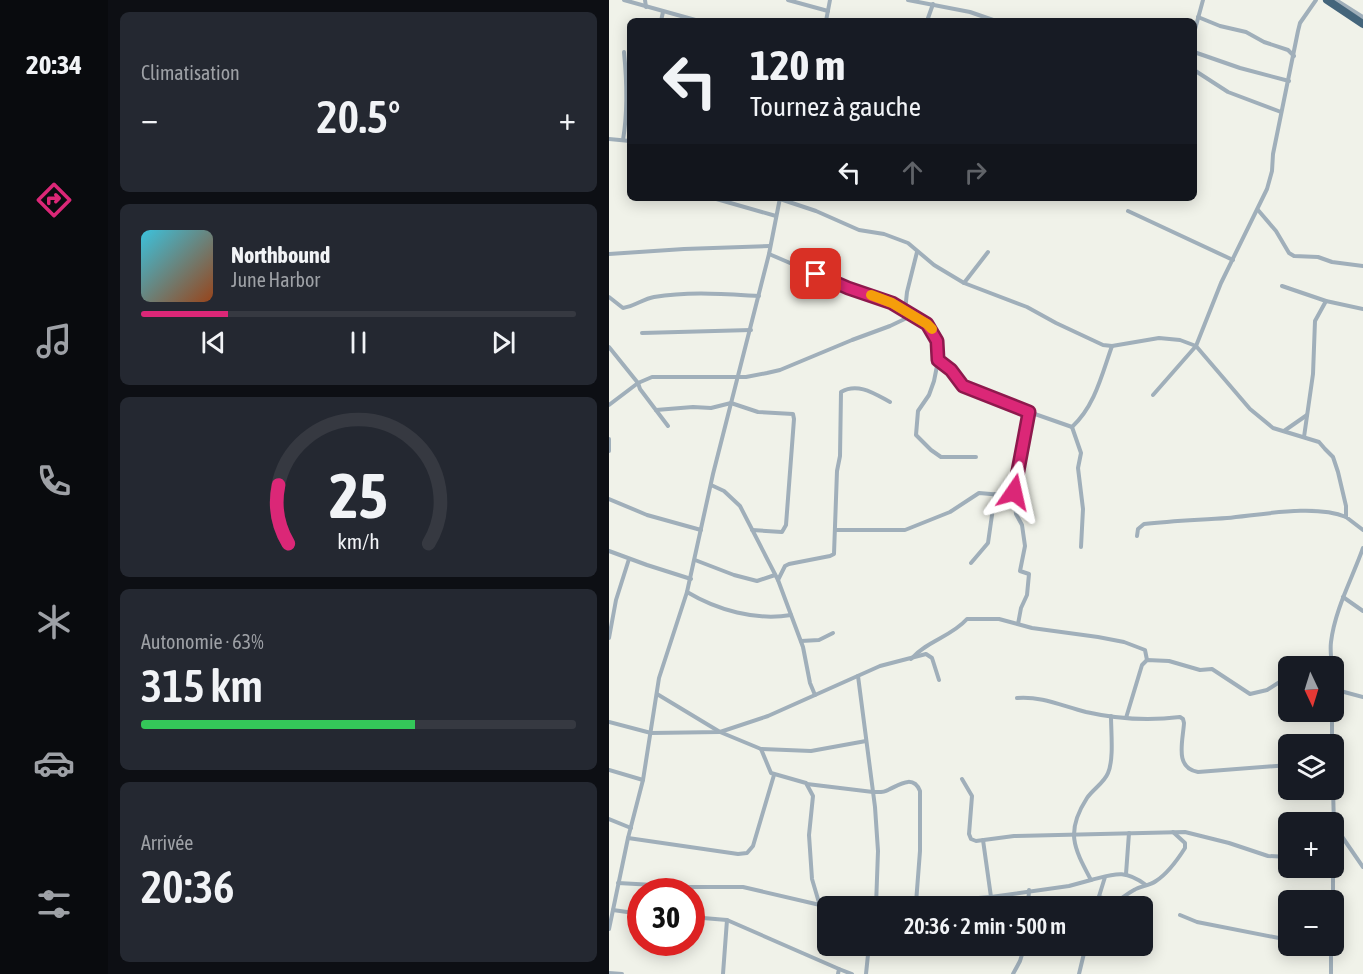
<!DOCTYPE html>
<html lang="fr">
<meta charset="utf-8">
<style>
:root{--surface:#171b24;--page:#242831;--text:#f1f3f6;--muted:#9ea1a6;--line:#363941;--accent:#db2777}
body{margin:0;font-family:"Asap Condensed",sans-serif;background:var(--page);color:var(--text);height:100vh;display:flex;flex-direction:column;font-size:22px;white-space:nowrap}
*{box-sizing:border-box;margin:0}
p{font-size:20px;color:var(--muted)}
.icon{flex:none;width:33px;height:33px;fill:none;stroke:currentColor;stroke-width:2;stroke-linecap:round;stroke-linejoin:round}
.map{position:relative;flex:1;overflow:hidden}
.details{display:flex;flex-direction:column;gap:12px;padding:12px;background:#0d0f14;width:501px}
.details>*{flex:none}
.hud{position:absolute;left:18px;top:18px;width:570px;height:183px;border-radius:9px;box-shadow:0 3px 15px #0003;background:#171b24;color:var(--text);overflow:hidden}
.needle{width:39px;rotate:176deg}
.controls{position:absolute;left:669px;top:656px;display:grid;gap:12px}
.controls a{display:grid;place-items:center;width:66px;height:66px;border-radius:9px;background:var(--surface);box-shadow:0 3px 15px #0003;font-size:30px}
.speed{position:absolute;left:18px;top:878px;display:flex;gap:12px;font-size:30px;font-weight:700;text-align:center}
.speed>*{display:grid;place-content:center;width:78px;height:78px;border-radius:50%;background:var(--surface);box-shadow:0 3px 15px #0003;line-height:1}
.speed .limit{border:9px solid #d22;background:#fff;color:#111}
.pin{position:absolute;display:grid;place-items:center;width:51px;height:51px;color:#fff;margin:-26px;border-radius:12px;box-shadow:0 3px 9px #0006}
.me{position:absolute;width:66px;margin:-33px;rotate:11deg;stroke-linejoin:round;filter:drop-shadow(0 0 4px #0008)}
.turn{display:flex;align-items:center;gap:21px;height:126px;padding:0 24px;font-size:27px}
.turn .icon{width:78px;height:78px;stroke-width:2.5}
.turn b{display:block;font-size:42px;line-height:51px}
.lanes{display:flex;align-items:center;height:57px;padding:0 24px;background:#0003;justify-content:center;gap:30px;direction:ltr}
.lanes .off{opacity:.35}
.big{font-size:45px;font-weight:600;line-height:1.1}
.details .card{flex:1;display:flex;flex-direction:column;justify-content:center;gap:9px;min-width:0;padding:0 21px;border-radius:9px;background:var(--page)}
.details .dial{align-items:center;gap:0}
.dial svg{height:156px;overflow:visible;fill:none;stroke:var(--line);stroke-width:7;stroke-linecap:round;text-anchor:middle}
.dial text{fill:var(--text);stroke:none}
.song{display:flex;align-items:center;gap:18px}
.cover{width:72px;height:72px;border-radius:9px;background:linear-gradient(135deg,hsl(190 70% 55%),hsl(20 70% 35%))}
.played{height:6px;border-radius:3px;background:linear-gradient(90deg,var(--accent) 20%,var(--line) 20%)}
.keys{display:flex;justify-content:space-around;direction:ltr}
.heat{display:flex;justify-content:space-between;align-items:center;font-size:33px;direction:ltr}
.charge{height:9px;border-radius:4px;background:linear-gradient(90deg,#34c759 63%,var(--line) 0)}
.trip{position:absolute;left:208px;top:896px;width:336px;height:60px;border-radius:9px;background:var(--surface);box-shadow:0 3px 15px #0003;font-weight:600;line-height:60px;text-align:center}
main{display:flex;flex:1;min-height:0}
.dock{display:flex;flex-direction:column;width:108px;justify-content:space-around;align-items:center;background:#090b0e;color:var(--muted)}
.dock .icon{width:42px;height:42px}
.dock .active{color:var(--accent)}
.dock b{font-size:27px;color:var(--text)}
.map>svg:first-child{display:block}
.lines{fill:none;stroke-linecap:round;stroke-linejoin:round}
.street{stroke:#a0afba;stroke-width:4}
.highway{stroke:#44657b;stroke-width:8}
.route-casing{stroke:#8e194d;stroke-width:15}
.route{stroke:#db2777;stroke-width:10}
.slow{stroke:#f59e0b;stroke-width:10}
</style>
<main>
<nav class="dock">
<b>20:34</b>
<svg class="icon active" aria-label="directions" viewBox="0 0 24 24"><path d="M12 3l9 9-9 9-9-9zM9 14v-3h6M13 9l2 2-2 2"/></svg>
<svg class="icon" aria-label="music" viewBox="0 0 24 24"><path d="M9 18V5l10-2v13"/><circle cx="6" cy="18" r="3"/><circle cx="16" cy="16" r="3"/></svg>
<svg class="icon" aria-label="phone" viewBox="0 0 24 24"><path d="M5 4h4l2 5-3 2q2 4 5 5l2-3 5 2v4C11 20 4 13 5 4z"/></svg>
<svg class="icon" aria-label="climate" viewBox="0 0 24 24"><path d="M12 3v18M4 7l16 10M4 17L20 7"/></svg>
<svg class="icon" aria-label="car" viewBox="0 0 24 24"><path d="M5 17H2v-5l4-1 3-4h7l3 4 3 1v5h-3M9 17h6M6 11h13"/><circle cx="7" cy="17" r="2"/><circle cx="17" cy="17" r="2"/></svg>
<svg class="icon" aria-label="filters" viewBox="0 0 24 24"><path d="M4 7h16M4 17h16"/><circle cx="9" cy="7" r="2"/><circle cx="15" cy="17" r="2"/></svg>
</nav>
<section class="details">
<div class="card"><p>Climatisation</p>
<div class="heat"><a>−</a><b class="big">20.5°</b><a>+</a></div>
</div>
<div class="card">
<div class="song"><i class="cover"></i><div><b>Northbound</b><p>June Harbor</p></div></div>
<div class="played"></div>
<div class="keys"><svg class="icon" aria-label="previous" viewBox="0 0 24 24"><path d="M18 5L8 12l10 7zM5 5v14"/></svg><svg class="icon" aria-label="pause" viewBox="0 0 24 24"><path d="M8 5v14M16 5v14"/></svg><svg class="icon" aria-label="next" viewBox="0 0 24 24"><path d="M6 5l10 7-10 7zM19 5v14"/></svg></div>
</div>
<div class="card dial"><svg viewBox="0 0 100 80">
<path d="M14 69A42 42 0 1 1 86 69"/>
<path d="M14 69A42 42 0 0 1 9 39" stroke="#db2777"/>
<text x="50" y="56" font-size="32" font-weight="700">25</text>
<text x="50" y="72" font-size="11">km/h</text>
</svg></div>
<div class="card"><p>Autonomie · 63%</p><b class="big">315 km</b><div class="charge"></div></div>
<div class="card"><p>Arrivée</p><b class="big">20:36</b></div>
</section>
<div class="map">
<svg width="754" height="974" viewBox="0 0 754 974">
<rect width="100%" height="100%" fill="#f0f2e9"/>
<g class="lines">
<g class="street">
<path d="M 15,0 L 90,21"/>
<path d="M 36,0 L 37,7"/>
<path d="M 179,0 L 219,11"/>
<path d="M 299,0 L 361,12 L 387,21"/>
<path d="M 727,0 L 754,17"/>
<path d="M 589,17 L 611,26 L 637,32 L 655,42 L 679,50 L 685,56"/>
<path d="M 52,21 L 54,12"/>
<path d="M 217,21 L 221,0"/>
<path d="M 318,21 L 324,4"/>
<path d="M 585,33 L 594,0"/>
<path d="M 585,52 L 631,68 L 680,81"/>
<path d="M 585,70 L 619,92 L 672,112"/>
<path d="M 0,139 L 21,141"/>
<path d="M 14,140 C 19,110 18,82 15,52"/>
<path d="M 104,198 L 167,216"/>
<path d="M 171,199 L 207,211 L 250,230 L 275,234 L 299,243 L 325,265 L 355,283 L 418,307 L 447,323 L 494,345 L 503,346 L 550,338 L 571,340 L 587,346 L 641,409 L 664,428 L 710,442 L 716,449 L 724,457 L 729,472 L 737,506 L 737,517 L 754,530"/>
<path d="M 649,210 L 667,231 L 680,253 L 685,256 L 709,257 L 723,262 L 754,266"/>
<path d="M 519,211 L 624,260"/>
<path d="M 0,254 L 75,249 L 161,246"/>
<path d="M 160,254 L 239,288 L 283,303 L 323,329 L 329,341 L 329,361 L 325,381 L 320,395 L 309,411 L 307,435 L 322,450 L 332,457 L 367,457"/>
<path d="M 355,283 L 379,252"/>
<path d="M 673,286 L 717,301 L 754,309"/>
<path d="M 0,297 L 14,308 C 26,306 34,299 45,297 C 80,291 115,294 150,296"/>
<path d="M 296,311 L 298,292 L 308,252"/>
<path d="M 33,333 L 142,330"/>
<path d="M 0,347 L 29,383 L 43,377 L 137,377 L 158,373 L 171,370 L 243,340 L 281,326 L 302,316"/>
<path d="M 329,361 L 342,370 L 354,386 L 397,404 L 463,427 C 486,406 493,374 503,346"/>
<path d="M 544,395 L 587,346 L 612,283 L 658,189 L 663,171 L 664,154 L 689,31 L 691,23 L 707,0"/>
<path d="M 0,405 L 29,383 L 31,389 L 59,426"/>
<path d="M 47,410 L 84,407 L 102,408 L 122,403 L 149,412 L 184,414 L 185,419 L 177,525 L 173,532 L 143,530"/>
<path d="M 463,427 L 472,453 L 469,468 L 474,509 L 472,547"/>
<path d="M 675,431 L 698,415"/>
<path d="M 695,437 L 704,374 L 706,321 L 717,301"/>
<path d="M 0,439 L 0,451"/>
<path d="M 102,485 L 115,491 L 131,506 L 169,580 L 194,647 L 201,683 L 206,695"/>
<path d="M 405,496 L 407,514 L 413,525 L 416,546 L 411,571 L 420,574 L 418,595 L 412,608 L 409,624"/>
<path d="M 0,499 L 38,515 L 92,530"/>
<path d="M 227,530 L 296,530 L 341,512 L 370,493 L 405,496 L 406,478 L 415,451 L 421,412"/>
<path d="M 528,536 L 529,529 L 535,524 C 563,521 591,520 618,518 C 651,515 706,504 737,517"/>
<path d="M 0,551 L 38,565 L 82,579"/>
<path d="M 86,560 L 125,575 L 148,581 L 166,575"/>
<path d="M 362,563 L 379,543 L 386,494"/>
<path d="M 169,580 L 176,566 L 180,564 L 221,556 L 225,554 L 228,471 L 231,456 L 232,392 C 249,382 266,394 281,402"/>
<path d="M 78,592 C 108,610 147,621 182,615"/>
<path d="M 734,597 L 754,611"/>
<path d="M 0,638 L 7,600 L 20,559"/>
<path d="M 192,641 L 210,640 L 224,633"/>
<path d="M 302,659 C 319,640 342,637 358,619 L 390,619 L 423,628 L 489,637 L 515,642 L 536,650 L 538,660"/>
<path d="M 697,666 L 709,659 L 722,660"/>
<path d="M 723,666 C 722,658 721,650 722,642 C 726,609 743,579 754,548"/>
<path d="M 249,676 L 266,807 L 269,851 L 267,906"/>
<path d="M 724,689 L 754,697"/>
<path d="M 48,694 L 111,732 L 152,749 L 162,773 L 197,783 L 204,796 L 200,835 L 203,879 L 211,906 L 219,912"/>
<path d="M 408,698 C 433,696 453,706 477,712 C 508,719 540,721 571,717 L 574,719 L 575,723 C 574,741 565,768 589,772 L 680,765"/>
<path d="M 723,711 L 723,744"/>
<path d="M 517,718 L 533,665 L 538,660 L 560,661 L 591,670 L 603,669 L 641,694 L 658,690 L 680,676"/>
<path d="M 0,722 L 42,733 L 111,732 L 159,716 L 271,666 L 317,654 L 323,658 L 330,680"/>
<path d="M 152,749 L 202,751 L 257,741"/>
<path d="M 0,770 L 34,780"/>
<path d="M 353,779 L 363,796 L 360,834 L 362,839 L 367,841 L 405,836 L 576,832 L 620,843 L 659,856 L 680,857"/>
<path d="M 198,784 L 264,792 C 269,792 274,793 279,790 C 290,785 304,774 311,791 L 311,851 L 307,903"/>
<path d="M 724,789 L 725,825 L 754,867"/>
<path d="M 0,819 L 22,828"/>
<path d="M 19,838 L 129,854 L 138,853 L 144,846 L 165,775"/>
<path d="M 374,840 L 382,897"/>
<path d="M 517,874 L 520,833"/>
<path d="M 482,880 C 506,874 515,869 537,885"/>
<path d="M 9,883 L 81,887 L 134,887 L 211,905"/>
<path d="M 490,897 C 513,904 507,900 525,890 C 531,886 540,886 547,881 C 558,874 569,859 576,848 L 576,843 L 564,832"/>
<path d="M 724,900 L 724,867"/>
<path d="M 269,906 L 382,897 L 460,886 L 482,880 C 465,848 456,832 478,798 C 484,789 495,783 499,773 C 505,759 502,732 502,716"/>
<path d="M 419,906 L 420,890"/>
<path d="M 487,906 L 496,877"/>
<path d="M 4,910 L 32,914"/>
<path d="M 571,915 L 588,922 L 680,940"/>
<path d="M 82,917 L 118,920 L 230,969 L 229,974"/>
<path d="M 0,929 L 19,838 L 34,780 L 50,678 L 78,592 L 104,474 L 160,254 L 171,198"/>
<path d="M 260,948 L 316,945"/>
<path d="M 230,969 L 243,974"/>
<path d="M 0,973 L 13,974"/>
<path d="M 114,974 L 118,920"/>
<path d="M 257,974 L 260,945"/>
<path d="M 404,974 L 411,961 L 416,945"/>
<path d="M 470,974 L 477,945"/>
<path d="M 722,974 L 722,945"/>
</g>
<path class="highway" d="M 718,0 L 754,24"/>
</g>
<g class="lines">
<g class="route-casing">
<path id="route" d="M 207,274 L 239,288 L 283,303 L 318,324 L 328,341 L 329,360 L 342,370 L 354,386 L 420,412 L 405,492"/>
</g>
<use href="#route" class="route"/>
<path class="slow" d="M 262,295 L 283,303 L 318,324 L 323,329"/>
</g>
</svg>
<div class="controls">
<a><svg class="needle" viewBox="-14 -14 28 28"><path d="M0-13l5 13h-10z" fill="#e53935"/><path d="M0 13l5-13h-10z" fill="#9ea1a6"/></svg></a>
<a><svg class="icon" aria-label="layers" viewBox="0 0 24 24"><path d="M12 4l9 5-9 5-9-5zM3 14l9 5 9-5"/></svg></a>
<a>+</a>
<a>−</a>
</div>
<div class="speed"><div class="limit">30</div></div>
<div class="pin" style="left:207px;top:274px;background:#d93025"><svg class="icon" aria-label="arrive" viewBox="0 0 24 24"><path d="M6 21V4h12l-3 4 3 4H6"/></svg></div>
<svg class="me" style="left:405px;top:492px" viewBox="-20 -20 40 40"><path d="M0-17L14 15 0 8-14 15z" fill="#db2777" stroke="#fff" stroke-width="4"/></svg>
<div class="trip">20:36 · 2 min · 500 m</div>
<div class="hud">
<div class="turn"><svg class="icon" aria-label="left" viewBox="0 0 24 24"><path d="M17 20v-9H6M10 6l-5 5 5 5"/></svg><div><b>120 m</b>Tournez à gauche</div></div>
<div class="lanes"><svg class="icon" aria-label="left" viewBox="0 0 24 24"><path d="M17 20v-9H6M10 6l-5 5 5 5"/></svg><svg class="icon off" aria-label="ahead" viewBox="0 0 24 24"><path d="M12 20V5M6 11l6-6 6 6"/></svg><svg class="icon off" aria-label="right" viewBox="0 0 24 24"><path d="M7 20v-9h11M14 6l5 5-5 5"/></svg></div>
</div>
</div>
</main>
